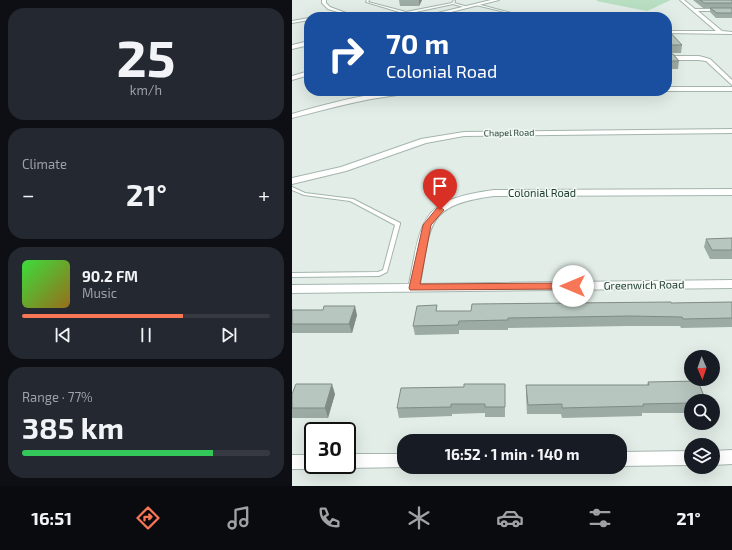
<!DOCTYPE html>
<meta charset="utf-8">
<style>
:root{--surface:#171b24;--page:#242831;--text:#f1f3f6;--muted:#9ea1a6;--line:#363941;--accent:#f77655}
body{margin:0;font-family:"Exo 2",sans-serif;background:var(--page);color:var(--text);height:100vh;display:flex;flex-direction:column;font-size:15px;white-space:nowrap}
*{box-sizing:border-box;margin:0}
p{font-size:13px;color:var(--muted)}
.icon{flex:none;width:22px;height:22px;fill:none;stroke:currentColor;stroke-width:2;stroke-linecap:round;stroke-linejoin:round}
.map{position:relative;flex:1;overflow:hidden}
.side{display:flex;flex-direction:column;gap:8px;padding:8px;background:#0d0f14;width:292px}
.side>*{flex:none}
.hud{position:absolute;left:12px;top:12px;width:368px;height:84px;border-radius:16px;box-shadow:0 4px 16px #0002;background:#1a4fa0;color:#fff;overflow:hidden}
.needle{width:26px;rotate:178deg}
.buttons{position:absolute;left:392px;top:350px;display:grid;gap:8px}
.buttons a{display:grid;place-items:center;width:36px;height:36px;border-radius:50%;background:var(--surface);box-shadow:0 4px 16px #0002;font-size:20px}
.speed{position:absolute;left:12px;top:422px;display:flex;gap:8px;font-size:20px;font-weight:700;text-align:center}
.speed>*{display:grid;place-content:center;width:52px;height:52px;border-radius:50%;background:var(--surface);box-shadow:0 4px 16px #0002;line-height:1}
.speed .limit{border:2px solid #111;border-radius:6px;background:#fff;color:#111}
.pin{position:absolute;display:grid;place-items:center;width:34px;height:34px;color:#fff;margin:-41px -17px;border-radius:50% 50% 50% 0;rotate:-45deg;box-shadow:0 0 4px #0007}
.pin .icon{rotate:45deg}
.me{position:absolute;width:44px;margin:-22px;rotate:270deg;stroke-linejoin:round;filter:drop-shadow(0 0 3px #0008)}
.turn{display:flex;align-items:center;gap:14px;height:84px;padding:0 16px;font-size:18px}
.turn .icon{width:52px;height:52px;stroke-width:2.5}
.turn b{display:block;font-size:28px;line-height:34px}
.big{font-size:30px;font-weight:700;line-height:1.1}
.side .card{flex:1;display:flex;flex-direction:column;justify-content:center;gap:6px;min-width:0;padding:0 14px;border-radius:16px;background:var(--page)}
.side .dial{align-items:center;gap:0}
.dial b{font-size:52px;line-height:1}
.song{display:flex;align-items:center;gap:12px}
.cover{width:48px;height:48px;border-radius:6px;background:linear-gradient(135deg,hsl(120 70% 55%),hsl(40 70% 35%))}
.played{height:4px;border-radius:2px;background:linear-gradient(90deg,var(--accent) 65%,var(--line) 65%)}
.keys{display:flex;justify-content:space-around;direction:ltr}
.heat{display:flex;justify-content:space-between;align-items:center;font-size:22px;direction:ltr}
.charge{height:6px;border-radius:3px;background:linear-gradient(90deg,#34c759 77%,var(--line) 0)}
.trip{position:absolute;left:105px;top:434px;width:230px;height:40px;border-radius:16px;background:var(--surface);box-shadow:0 4px 16px #0002;font-weight:700;line-height:40px;text-align:center}
.tab-bar{display:flex;height:64px;justify-content:space-around;align-items:center;background:#090b0e;color:var(--muted)}
.tab-bar .icon{width:28px;height:28px}
.tab-bar .current{color:var(--accent)}
.tab-bar b{font-size:18px;color:var(--text)}
main{display:flex;flex:1;min-height:0}
.map>svg:first-child{display:block}
.green{fill:#b9dfc2}
.lines{fill:none;stroke-linecap:round;stroke-linejoin:round}
.service-casing{stroke:#a4b5ae;stroke-width:2}
.minor-casing{stroke:#a4b5ae;stroke-width:2}
.tertiary-casing{stroke:#a4b5ae;stroke-width:2}
.service{fill:#fff;fill-rule:evenodd}
.minor{fill:#fff;fill-rule:evenodd}
.tertiary{fill:#fff;fill-rule:evenodd}
.wall{fill:#9daba5}
.shaded-wall{fill:#808b86}
.building{fill:#b7c7c0;stroke:#808b86}
.route{fill:#f77655;stroke:#a14d37}
.labels{text-anchor:middle;stroke-width:3;stroke-linejoin:round;paint-order:stroke}
.far-street-label{font-size:9px;fill:#213e35;stroke:#f2f9f5}
.street-label{font-size:11px;fill:#213e35;stroke:#f2f9f5}
</style>
<main>
<section class="side">
<div class="card dial"><b>25</b><p>km/h</p></div>
<div class="card"><p>Climate</p>
<div class="heat"><a>−</a><b class="big">21°</b><a>+</a></div>
</div>
<div class="card">
<div class="song"><i class="cover"></i><div><b>90.2 FM</b><p>Music</p></div></div>
<div class="played"></div>
<div class="keys"><svg class="icon" aria-label="previous" viewBox="0 0 24 24"><path d="M18 5L8 12l10 7zM5 5v14"/></svg><svg class="icon" aria-label="pause" viewBox="0 0 24 24"><path d="M8 5v14M16 5v14"/></svg><svg class="icon" aria-label="next" viewBox="0 0 24 24"><path d="M6 5l10 7-10 7zM19 5v14"/></svg></div>
</div>
<div class="card"><p>Range · 77%</p><b class="big">385 km</b><div class="charge"></div></div>
</section>
<div class="map">
<svg width="440" height="486" viewBox="0 0 440 486">
<rect width="100%" height="100%" fill="#e2ede7"/>
<path class="green" d="M 306,0 L 379,0 L 355,11 L 304,1 Z"/>
<g class="lines">
<g class="service-casing">
<g id="service">
<path d="M 75,0 L 77,0 L 76,2 L 114,12 L 160,3 L 162,0 L 163,1 L 162,3 L 176,7 L 175,8 L 161,4 L 114,14 L 74,2 Z"/>
<path d="M 185,4 L 223,14 L 228,17 L 225,17 L 221,14 L 184,5 Z"/>
<path d="M 0,187 L 13,193 L 61,199 L 108,223 L 108,224 L 95,272 L 87,276 L 0,277 L 0,273 L 86,272 L 91,270 L 103,225 L 58,201 L 12,195 L 0,190 Z"/>
</g>
</g>
<g class="minor-casing">
<g id="minor">
<path d="M 30,0 L 34,0 L 34,3 L 38,7 L 65,17 L 59,17 L 50,14 L 24,17 L 46,12 L 36,9 L 30,3 Z"/>
<path d="M 388,0 L 392,0 L 403,9 L 440,9 L 440,11 L 406,11 L 430,31 L 440,32 L 440,34 L 375,33 L 375,31 L 424,31 Z"/>
<path d="M 17,18 L 17,20 L 0,23 L 0,21 Z"/>
<path d="M 375,56 L 407,56 L 418,59 L 440,80 L 440,85 L 414,61 L 407,60 L 375,60 Z"/>
<path d="M 17,71 L 17,75 L 0,80 L 0,76 Z"/>
<rect x="375" y="87" width="65" height="4"/>
<path d="M 103,91 L 128,91 L 125,93 C 82,96 42,107 0,118 L 0,114 C 34,104 68,95 103,91 Z"/>
<path d="M 440,129 L 440,133 L 172,136 L 134,143 L 54,171 L 0,184 L 0,178 L 49,167 L 129,139 L 172,132 Z"/>
<path d="M 440,189 L 440,195 L 202,196 C 133,205 139,224 128,284 L 440,280 L 440,288 L 0,293 L 0,285 L 117,284 C 130,218 128,200 202,190 Z"/>
<path d="M 440,450 L 440,464 L 421,465 L 421,451 Z"/>
<path d="M 399,451 L 399,465 L 328,466 L 328,452 Z"/>
<path d="M 55,454 L 112,454 L 112,467 L 115,467 L 55,468 L 49,465 L 55,465 Z"/>
<path d="M 0,455 L 21,455 L 21,465 L 27,465 L 26,467 L 21,469 L 0,469 Z"/>
</g>
</g>
<g class="tertiary-casing">
<g id="tertiary">
<path d="M 199,0 L 207,0 L 139,17 L 129,17 Z"/>
<path d="M 17,41 L 17,45 L 0,49 L 0,45 Z"/>
</g>
</g>
<use href="#service" class="service"/>
<use href="#minor" class="minor"/>
<use href="#tertiary" class="tertiary"/>
</g>
<g class="wall">
<path d="M 107,0 L 130,0 L 127,6 L 108,6 Z"/>
<path d="M 401,0 L 440,0 L 440,18 L 424,18 L 418,12 L 418,8 L 436,8 L 411,8 Z"/>
<path d="M 375,30 L 390,45 L 389,53 L 375,53 L 375,54 L 387,61 L 386,69 L 375,69 Z"/>
<path d="M 440,238 L 440,259 L 418,259 L 412,247 L 414,239 Z"/>
<path d="M 440,302 L 440,327 L 389,328 L 388,326 L 337,326 L 216,328 L 216,330 L 167,330 L 167,334 L 123,335 L 121,326 L 146,311 L 179,311 L 379,303 Z"/>
<path d="M 0,309 L 0,310 L 65,315 L 60,333 L 0,333 Z"/>
<path d="M 356,382 L 399,401 L 399,413 L 350,413 L 350,416 L 270,418 L 269,414 L 235,414 L 234,395 L 234,385 L 355,385 Z"/>
<path d="M 213,384 L 213,417 L 193,417 L 193,413 L 160,414 L 160,416 L 107,418 L 105,408 L 172,387 Z"/>
<path d="M 0,394 L 43,394 L 36,418 L 0,418 Z"/>
</g>
<g class="shaded-wall">
<path d="M 127,0 L 130,0 L 127,6 Z"/>
<path d="M 63,306 L 65,315 L 60,333 L 57,324 Z"/>
<path d="M 40,384 L 43,394 L 36,418 L 33,408 Z"/>
</g>
<g class="building">
<path d="M 408,0 L 440,0 L 440,3 L 412,3 Z"/>
<path d="M 418,8 L 440,8 L 440,13 L 425,13 Z"/>
<path d="M 168,13 L 179,13 L 179,17 L 167,17 Z"/>
<path d="M 288,13 L 290,17 L 205,17 L 205,14 Z"/>
<path d="M 375,30 L 376,30 L 390,45 L 375,45 Z"/>
<path d="M 375,47 L 376,47 L 375,54 L 381,54 L 387,61 L 375,61 Z"/>
<path d="M 440,238 L 440,250 L 420,250 L 414,239 Z"/>
<path d="M 379,302 L 379,303 L 440,302 L 440,318 L 391,319 L 390,317 L 338,316 L 216,318 L 216,320 L 167,321 L 166,325 L 121,326 L 125,306 L 145,305 L 144,311 L 179,311 L 180,304 Z"/>
<path d="M 32,306 L 63,306 L 57,324 L 0,324 L 0,310 L 31,310 Z"/>
<path d="M 406,381 L 414,401 L 399,401 L 399,403 L 351,404 L 352,406 L 270,408 L 270,404 L 236,405 L 234,385 L 357,385 L 356,382 Z"/>
<path d="M 4,384 L 40,384 L 33,408 L 0,408 L 0,394 Z"/>
<path d="M 172,384 L 213,384 L 213,407 L 193,407 L 193,404 L 159,404 L 159,407 L 105,408 L 109,388 L 172,387 Z"/>
</g>
<path class="route" d="M 148,207 L 152,210 L 139,225 L 128,284 L 281,283 L 286,286 L 281,289 L 118,290 L 117,288 L 131,225 L 145,208 Z"/>
<g class="labels">
<g class="far-street-label">
<text transform="translate(217 133) rotate(-1)" y="3">Chapel Road</text>
</g>
<g class="street-label">
<text x="250" y="197">Colonial Road</text>
<text transform="translate(352 285) rotate(-1)" y="4">Greenwich Road</text>
</g>
</g>
</svg>
<div class="buttons">
<a><svg class="needle" viewBox="-14 -14 28 28"><path d="M0-13l5 13h-10z" fill="#e53935"/><path d="M0 13l5-13h-10z" fill="#9ea1a6"/></svg></a>
<a><svg class="icon" aria-label="search" viewBox="0 0 24 24"><circle cx="10" cy="10" r="6"/><path d="M15 15l6 6"/></svg></a>
<a><svg class="icon" aria-label="layers" viewBox="0 0 24 24"><path d="M12 4l9 5-9 5-9-5zM3 14l9 5 9-5"/></svg></a>
</div>
<div class="speed"><div class="limit">30</div></div>
<div class="pin" style="left:148px;top:210px;background:#d93025"><svg class="icon" aria-label="arrive" viewBox="0 0 24 24"><path d="M6 21V4h12l-3 4 3 4H6"/></svg></div>
<svg class="me" style="left:281px;top:286px" viewBox="-20 -20 40 40"><circle r="19" fill="#fff"/><path d="M0-13L10 11 0 6-10 11z" fill="#f77655"/></svg>
<div class="trip">16:52 · 1 min · 140 m</div>
<div class="hud">
<div class="turn"><svg class="icon" aria-label="right" viewBox="0 0 24 24"><path d="M7 20v-9h11M14 6l5 5-5 5"/></svg><div><b>70 m</b>Colonial Road</div></div>
</div>
</div>
</main>
<nav class="tab-bar">
<b>16:51</b>
<svg class="icon current" aria-label="directions" viewBox="0 0 24 24"><path d="M12 3l9 9-9 9-9-9zM9 14v-3h6M13 9l2 2-2 2"/></svg>
<svg class="icon" aria-label="music" viewBox="0 0 24 24"><path d="M9 18V5l10-2v13"/><circle cx="6" cy="18" r="3"/><circle cx="16" cy="16" r="3"/></svg>
<svg class="icon" aria-label="phone" viewBox="0 0 24 24"><path d="M5 4h4l2 5-3 2q2 4 5 5l2-3 5 2v4C11 20 4 13 5 4z"/></svg>
<svg class="icon" aria-label="climate" viewBox="0 0 24 24"><path d="M12 3v18M4 7l16 10M4 17L20 7"/></svg>
<svg class="icon" aria-label="car" viewBox="0 0 24 24"><path d="M5 17H2v-5l4-1 3-4h7l3 4 3 1v5h-3M9 17h6M6 11h13"/><circle cx="7" cy="17" r="2"/><circle cx="17" cy="17" r="2"/></svg>
<svg class="icon" aria-label="filters" viewBox="0 0 24 24"><path d="M4 7h16M4 17h16"/><circle cx="9" cy="7" r="2"/><circle cx="15" cy="17" r="2"/></svg>
<b>21°</b>
</nav>
